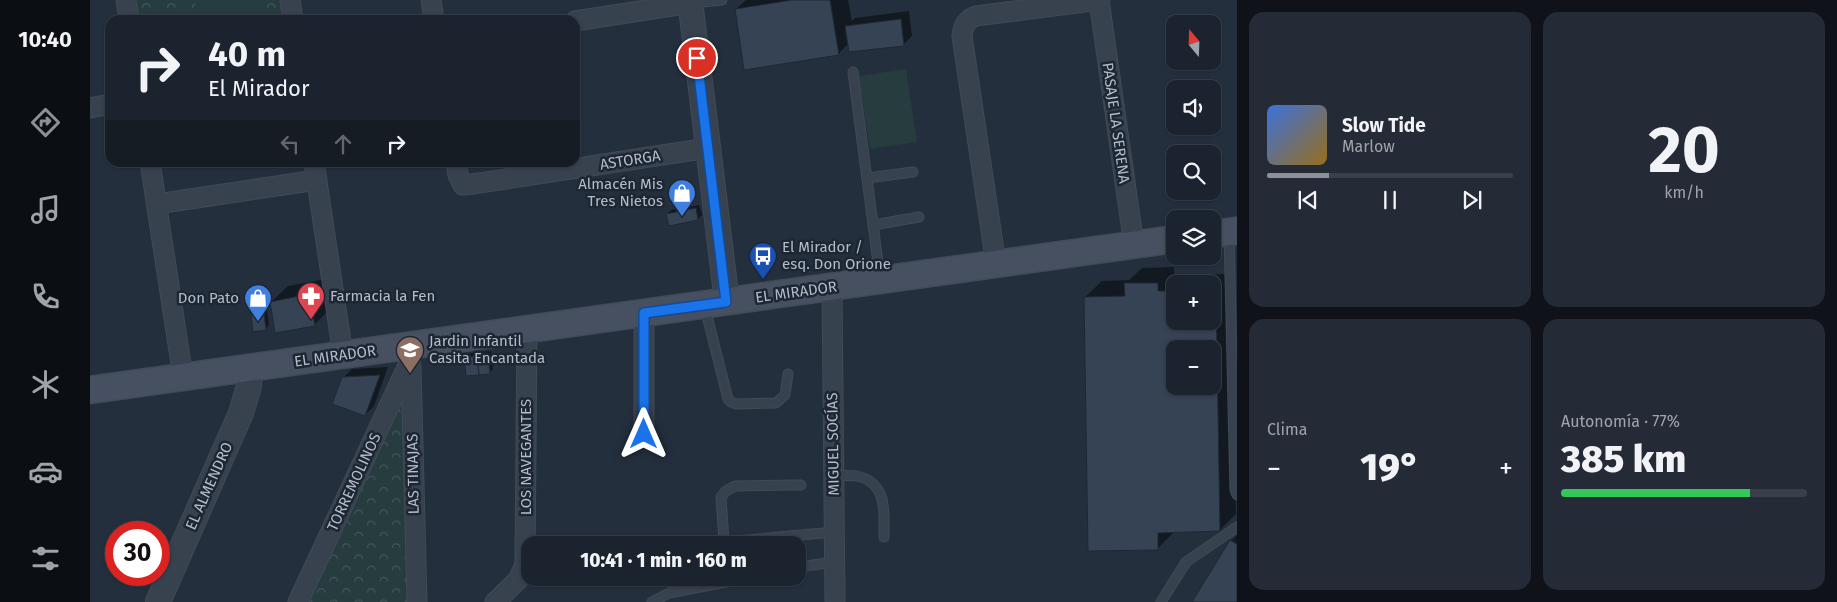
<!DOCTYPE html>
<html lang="es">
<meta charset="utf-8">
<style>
:root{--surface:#1b232e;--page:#242b36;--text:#f1f3f6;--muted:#a0a4aa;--line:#39404a;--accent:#8c9099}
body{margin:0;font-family:"Fira Sans",sans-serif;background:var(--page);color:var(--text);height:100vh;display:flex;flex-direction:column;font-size:19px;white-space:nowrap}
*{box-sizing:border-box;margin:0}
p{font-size:16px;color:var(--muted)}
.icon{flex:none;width:28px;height:28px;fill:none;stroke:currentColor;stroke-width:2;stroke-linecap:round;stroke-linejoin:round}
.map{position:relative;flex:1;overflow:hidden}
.drawer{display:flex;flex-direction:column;gap:12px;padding:12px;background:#0f1319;width:600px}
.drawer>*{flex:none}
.banner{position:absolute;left:15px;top:15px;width:475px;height:152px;border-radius:15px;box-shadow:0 1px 4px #0004,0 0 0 1px var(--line);background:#1b232e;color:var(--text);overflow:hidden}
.needle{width:32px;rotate:341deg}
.controls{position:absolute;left:1076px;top:15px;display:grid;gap:10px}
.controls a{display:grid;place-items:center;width:55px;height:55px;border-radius:10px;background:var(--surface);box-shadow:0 1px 4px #0004,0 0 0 1px var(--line);font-size:25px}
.speed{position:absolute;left:15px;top:521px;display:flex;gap:10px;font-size:25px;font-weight:700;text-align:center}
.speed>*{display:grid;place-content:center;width:65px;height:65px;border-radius:50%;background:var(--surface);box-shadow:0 1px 4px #0004,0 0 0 1px var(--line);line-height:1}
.speed .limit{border:8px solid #d22;background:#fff;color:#111}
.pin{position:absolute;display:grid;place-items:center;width:42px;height:42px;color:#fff;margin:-21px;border:2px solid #fff;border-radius:50%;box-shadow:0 1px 5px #0007}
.me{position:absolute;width:55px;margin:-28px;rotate:0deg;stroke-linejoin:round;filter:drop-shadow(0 0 4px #0008)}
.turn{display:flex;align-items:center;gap:18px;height:105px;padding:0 20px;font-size:22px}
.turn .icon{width:65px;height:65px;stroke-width:2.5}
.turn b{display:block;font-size:35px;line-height:42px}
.lanes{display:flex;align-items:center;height:48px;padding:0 20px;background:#0003;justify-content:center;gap:25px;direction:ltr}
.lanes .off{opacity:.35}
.big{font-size:38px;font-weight:800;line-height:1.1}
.drawer .widget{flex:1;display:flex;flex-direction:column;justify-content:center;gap:8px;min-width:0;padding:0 18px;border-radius:15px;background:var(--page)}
.drawer .dial{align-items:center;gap:0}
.dial b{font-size:65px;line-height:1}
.song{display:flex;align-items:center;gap:15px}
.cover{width:60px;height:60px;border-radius:8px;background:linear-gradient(135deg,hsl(220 70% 55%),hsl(40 70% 35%))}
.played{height:5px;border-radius:2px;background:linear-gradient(90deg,var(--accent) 25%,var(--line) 25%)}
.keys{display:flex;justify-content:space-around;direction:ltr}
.heat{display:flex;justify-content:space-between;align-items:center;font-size:28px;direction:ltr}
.charge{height:8px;border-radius:4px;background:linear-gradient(90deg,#34c759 77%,var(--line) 0)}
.drawer .tiles{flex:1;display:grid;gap:12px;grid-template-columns:repeat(2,1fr)}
.trip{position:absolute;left:431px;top:536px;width:285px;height:50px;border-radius:15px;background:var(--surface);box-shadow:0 1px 4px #0004,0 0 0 1px var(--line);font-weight:800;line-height:50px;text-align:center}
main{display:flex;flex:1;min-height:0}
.menu{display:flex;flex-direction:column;width:90px;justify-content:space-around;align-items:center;background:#0b0e12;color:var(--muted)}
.menu .icon{width:35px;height:35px}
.menu .current{color:var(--accent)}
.menu b{font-size:22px;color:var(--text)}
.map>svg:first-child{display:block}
.park{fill:url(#park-crowns)}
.pitch{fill:#263c3f}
.shadow{fill:#0007;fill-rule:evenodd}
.building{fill:#364354;stroke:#1f2835;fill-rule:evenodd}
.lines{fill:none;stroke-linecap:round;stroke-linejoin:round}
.service-casing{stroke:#414a57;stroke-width:11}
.minor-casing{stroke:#414a57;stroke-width:21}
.tertiary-casing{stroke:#414a57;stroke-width:26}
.secondary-casing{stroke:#414a57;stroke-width:29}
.service{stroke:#38414e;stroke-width:9}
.minor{stroke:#38414e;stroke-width:19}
.tertiary{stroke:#38414e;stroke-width:24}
.secondary{stroke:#465061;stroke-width:26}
.route-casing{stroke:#114b97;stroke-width:12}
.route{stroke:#1a73e8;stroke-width:9}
.labels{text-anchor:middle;stroke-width:5;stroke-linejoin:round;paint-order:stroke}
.street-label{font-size:15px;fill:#b4bcc9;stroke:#1d2633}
.poi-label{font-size:15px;fill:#b4bcc9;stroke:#1d2633;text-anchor:start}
</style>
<main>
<nav class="menu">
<b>10:40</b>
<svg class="icon current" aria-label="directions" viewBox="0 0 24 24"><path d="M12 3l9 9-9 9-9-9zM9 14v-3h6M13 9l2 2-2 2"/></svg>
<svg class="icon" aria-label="music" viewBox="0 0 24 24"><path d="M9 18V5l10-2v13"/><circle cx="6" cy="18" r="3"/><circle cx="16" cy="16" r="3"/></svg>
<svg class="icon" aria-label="phone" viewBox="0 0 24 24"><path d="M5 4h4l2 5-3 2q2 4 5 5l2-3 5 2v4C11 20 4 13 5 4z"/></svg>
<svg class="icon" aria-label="climate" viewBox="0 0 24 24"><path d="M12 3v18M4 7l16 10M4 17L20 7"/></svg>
<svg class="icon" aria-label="car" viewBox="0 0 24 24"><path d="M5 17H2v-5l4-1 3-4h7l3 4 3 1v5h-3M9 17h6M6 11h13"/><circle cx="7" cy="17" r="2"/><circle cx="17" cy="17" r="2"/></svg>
<svg class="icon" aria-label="filters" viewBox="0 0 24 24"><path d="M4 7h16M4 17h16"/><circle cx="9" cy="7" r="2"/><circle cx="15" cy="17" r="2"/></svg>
</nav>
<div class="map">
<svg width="1147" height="602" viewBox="0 0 1147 602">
<defs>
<pattern id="park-crowns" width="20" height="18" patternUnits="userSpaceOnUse" patternTransform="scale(1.25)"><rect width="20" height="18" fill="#263c3f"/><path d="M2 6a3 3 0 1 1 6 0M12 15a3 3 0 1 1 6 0" fill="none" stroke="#435659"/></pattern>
</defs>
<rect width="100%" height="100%" fill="#242f3e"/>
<g class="park">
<path d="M 46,0 L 193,0 L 196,18 L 180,20 L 49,20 Z"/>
<path d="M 314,380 L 318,602 L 218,602 Z"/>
</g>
<g class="pitch">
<path d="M 105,0 L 173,0 L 176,16 L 149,20 L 108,20 Z"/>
<path d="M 816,69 L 827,142 L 780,149 L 769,76 Z"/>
</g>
<g class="shadow">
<path d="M 656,0 L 758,0 L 762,21 L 765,18 L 819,11 L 822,36 L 814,44 L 759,43 L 748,54 L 646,9 Z"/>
<path d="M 609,205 L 612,215 L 608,219 L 577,214 L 581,210 Z"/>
<path d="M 1084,267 L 1084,275 L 1142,274 L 1146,514 L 1130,530 L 1084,532 L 1067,549 L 995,297 L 1012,281 L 1039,280 L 1052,268 ZM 1085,284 L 1122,284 L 1122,321 L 1085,321 ZM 1085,349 L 1122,349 L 1122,386 L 1085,386 Z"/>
<path d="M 235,279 L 241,308 L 224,325 L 181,302 L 198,286 Z"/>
<path d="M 177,310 L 179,325 L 175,329 L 162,315 L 166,311 Z"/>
<path d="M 401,351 L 403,369 L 399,373 L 376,357 L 380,353 Z"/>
<path d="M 298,367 L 284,406 L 275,415 L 253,378 L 262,369 Z"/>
<path d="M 1147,535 L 1147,602 L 1104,602 L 1141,541 Z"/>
</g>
<g class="building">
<path d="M 702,0 L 740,0 L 749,55 L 654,70 L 645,9 Z"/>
<path d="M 811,19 L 814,46 L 759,52 L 755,26 Z"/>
<path d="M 606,208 L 608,220 L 579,226 L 576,214 Z"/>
<path d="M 1034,283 L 1068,283 L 1068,291 L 1085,291 L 1085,321 L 1122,321 L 1122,290 L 1126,290 L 1130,531 L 1068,533 L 1068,550 L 998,551 L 994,297 L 1035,296 ZM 1085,349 L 1122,349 L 1122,386 L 1085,386 Z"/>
<path d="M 219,294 L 225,326 L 185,333 L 180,302 Z"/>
<path d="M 174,313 L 176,330 L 163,332 L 161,315 Z"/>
<path d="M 398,355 L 400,374 L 389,375 L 387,356 Z"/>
<path d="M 387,356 L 389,375 L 376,376 L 374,357 Z"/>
<path d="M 290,375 L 275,416 L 242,404 L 252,377 Z"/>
<path d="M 1140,540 L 1147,544 L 1147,602 L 1102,602 Z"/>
</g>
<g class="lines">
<g class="service-casing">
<g id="service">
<path d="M 602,3 L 632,0"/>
<path d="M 763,72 L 790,278"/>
<path d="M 777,178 L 823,172"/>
<path d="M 783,225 L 829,217"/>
<path d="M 1139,233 L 1145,490 L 1147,495"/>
<path d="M 615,308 L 638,399 L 641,402 L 646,404 L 686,403 L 695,395 L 698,374"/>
<path d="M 744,477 C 751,476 760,475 767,476 C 798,483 794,512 794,537"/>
<path d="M 634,542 L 631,497 L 636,491 L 645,486 L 711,485"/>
<path d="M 602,545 L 744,532"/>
<path d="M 708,567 L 745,562"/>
<path d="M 562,602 L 579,593 L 657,578"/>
<path d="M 1071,602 L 1096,562 L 1147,527"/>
</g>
</g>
<g class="minor-casing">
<g id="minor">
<path d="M 36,0 L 39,20"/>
<path d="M 200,0 L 203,20"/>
<path d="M 341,0 L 344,20"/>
<path d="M 1009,0 L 1044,245"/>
<path d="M 485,21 L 601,3"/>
<path d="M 0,108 L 20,104"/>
<path d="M 60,162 L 93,377"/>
<path d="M 224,162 L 253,355"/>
<path d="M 366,162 L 368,175 L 373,185 L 383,184 L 618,148"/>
<path d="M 67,204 L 227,180"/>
<path d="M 906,264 L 872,36 C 873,26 876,20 886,16 L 1010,0"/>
<path d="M 742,287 L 745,602"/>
<path d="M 321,366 L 327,602"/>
<path d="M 554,434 L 554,313"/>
<path d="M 208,602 L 320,361"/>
<path d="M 405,602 L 428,580 L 435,565 L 437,330"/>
</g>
</g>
<g class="tertiary-casing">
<g id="tertiary">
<path d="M 600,0 L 637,302"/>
<path d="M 68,602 L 151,413 L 159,386 L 160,368"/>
</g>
</g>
<g class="secondary-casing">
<g id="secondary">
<path d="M 1122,234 L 1147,231"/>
<path d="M 0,390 L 1085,239"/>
</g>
</g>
<use href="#service" class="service"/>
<use href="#minor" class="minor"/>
<use href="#tertiary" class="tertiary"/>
<use href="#secondary" class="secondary"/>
</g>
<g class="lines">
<g class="route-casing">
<path id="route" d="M 554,434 L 554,313 L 636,302 L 607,58"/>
</g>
<use href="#route" class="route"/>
</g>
<defs>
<g id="shop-pin" transform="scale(1.4375)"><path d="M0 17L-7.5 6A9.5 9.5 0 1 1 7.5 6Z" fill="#3f7fe0" stroke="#1d2633"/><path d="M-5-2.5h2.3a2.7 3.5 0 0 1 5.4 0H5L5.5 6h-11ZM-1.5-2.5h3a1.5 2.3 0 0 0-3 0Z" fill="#fff"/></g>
<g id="bus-pin" transform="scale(1.4375)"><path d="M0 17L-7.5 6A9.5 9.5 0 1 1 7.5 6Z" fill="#1a4fb4" stroke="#1d2633"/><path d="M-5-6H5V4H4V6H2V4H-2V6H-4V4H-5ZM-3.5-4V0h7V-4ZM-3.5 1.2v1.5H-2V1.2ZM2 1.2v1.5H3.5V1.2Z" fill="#fff"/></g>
<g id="pharmacy-pin" transform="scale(1.4375)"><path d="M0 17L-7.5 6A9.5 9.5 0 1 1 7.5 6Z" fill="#e0444e" stroke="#1d2633"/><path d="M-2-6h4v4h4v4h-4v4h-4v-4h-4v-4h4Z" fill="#fff"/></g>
<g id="school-pin" transform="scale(1.4375)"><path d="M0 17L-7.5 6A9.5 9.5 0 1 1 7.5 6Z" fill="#8d6e63" stroke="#1d2633"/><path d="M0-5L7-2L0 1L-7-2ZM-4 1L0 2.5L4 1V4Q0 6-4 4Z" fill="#fff"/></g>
</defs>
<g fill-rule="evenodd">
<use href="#shop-pin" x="592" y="193"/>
<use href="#bus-pin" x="673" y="256"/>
<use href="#pharmacy-pin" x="221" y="296"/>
<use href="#shop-pin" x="168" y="298"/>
<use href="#school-pin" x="320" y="350"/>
</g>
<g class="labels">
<g class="street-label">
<text transform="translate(1026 123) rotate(82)" y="5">PASAJE LA SERENA</text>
<text transform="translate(540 160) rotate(-9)" y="5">ASTORGA</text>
<text transform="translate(706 292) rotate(-8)" y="5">EL MIRADOR</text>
<text transform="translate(245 356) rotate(-8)" y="5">EL MIRADOR</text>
<text transform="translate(743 444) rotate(-91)" y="5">MIGUEL SOCÍAS</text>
<text transform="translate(436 457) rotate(-90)" y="5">LOS NAVEGANTES</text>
<text transform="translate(323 474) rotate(-91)" y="5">LAS TINAJAS</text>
<text transform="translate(264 482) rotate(-65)" y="5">TORREMOLINOS</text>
<text transform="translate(119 486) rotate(-66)" y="5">EL ALMENDRO</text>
</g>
<g class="poi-label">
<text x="573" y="189" text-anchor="end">Almacén Mis<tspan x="573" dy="17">Tres Nietos</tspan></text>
<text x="692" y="252">El Mirador /<tspan x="692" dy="17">esq. Don Orione</tspan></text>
<text x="240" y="301">Farmacia la Fen</text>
<text x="149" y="303" text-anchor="end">Don Pato</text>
<text x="339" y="346">Jardin Infantil<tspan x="339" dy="17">Casita Encantada</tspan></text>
</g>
</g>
</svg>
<div class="controls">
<a><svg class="needle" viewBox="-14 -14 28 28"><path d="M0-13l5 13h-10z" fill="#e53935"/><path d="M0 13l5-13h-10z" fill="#a0a4aa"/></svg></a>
<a><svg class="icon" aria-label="sound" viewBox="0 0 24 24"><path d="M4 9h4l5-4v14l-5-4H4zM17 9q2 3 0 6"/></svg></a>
<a><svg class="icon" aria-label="search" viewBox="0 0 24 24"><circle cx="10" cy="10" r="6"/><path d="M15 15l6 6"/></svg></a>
<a><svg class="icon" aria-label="layers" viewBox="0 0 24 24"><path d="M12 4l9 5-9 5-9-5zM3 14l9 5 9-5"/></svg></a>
<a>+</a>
<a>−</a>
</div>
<div class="speed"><div class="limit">30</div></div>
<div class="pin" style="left:607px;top:58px;background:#d93025"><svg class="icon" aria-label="arrive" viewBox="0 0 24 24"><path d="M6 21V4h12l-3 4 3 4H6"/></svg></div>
<svg class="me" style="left:554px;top:434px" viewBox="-20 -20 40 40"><path d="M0-17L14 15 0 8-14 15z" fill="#1a73e8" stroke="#fff" stroke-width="4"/></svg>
<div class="trip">10:41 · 1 min · 160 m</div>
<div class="banner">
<div class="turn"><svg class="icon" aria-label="right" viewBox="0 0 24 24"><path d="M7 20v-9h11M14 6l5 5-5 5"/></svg><div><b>40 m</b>El Mirador</div></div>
<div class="lanes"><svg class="icon off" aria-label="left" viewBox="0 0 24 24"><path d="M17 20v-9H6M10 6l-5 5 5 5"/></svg><svg class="icon off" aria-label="ahead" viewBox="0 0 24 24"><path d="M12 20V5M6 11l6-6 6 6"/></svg><svg class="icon" aria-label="right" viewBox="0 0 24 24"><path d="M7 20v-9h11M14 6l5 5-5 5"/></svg></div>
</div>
</div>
<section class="drawer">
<div class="tiles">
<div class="widget">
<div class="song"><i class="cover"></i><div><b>Slow Tide</b><p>Marlow</p></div></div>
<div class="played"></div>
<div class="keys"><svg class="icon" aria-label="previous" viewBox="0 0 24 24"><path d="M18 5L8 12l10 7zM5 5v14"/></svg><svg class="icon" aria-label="pause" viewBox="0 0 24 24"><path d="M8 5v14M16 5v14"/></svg><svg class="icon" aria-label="next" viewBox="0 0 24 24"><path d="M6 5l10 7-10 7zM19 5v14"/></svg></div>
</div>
<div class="widget dial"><b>20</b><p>km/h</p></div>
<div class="widget"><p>Clima</p>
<div class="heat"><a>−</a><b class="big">19°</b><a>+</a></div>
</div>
<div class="widget"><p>Autonomía · 77%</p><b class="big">385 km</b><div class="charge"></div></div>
</div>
</section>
</main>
